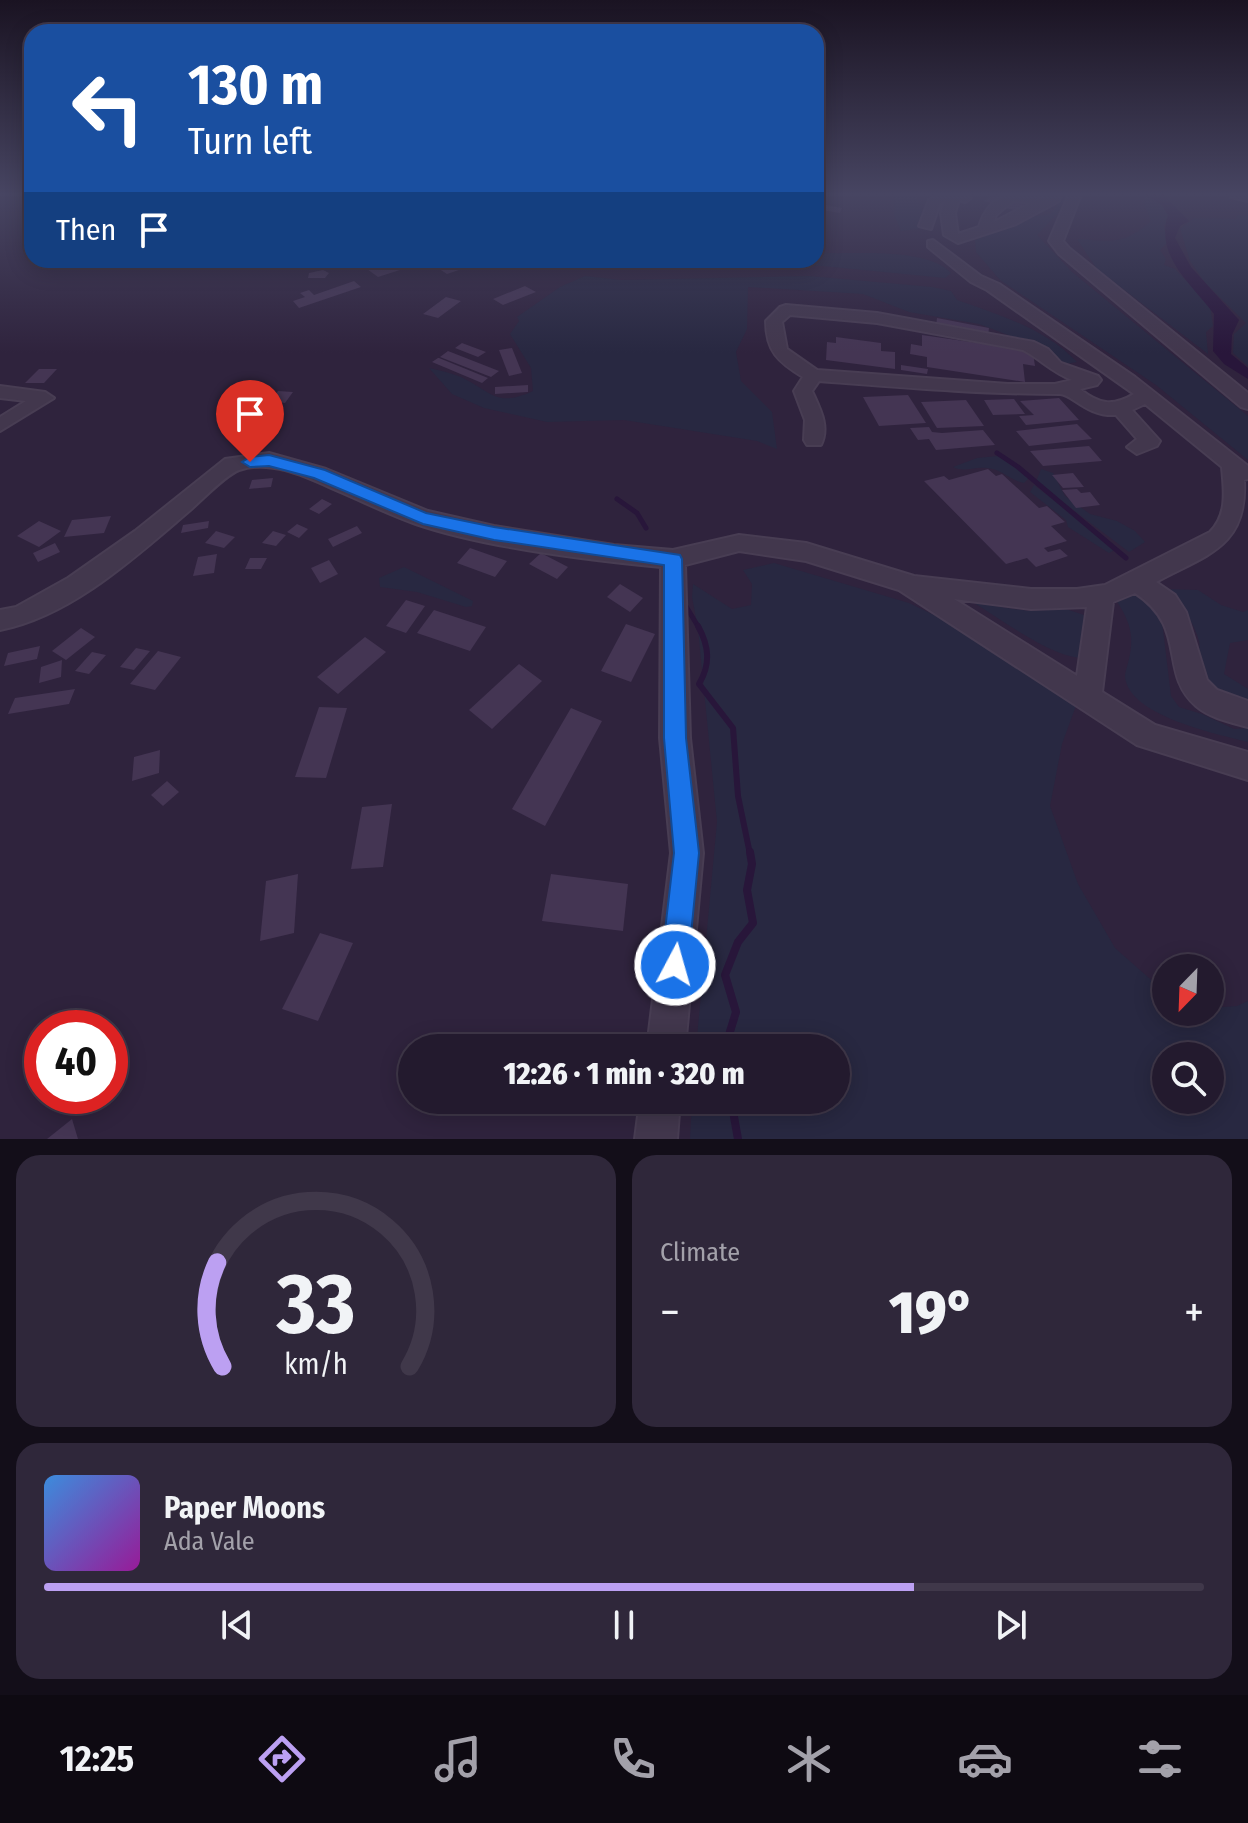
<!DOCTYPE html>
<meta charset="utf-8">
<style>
:root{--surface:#231a2e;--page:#2f273a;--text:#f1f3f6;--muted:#a3a1aa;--line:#40384a;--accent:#bca0f2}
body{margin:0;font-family:"Fira Sans Condensed",sans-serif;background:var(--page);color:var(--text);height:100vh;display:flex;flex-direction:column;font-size:30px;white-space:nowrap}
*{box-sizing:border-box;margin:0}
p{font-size:26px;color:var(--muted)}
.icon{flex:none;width:44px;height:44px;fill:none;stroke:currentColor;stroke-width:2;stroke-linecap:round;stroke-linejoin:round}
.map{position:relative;height:1139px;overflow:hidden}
.panel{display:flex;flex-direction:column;gap:16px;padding:16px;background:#130e19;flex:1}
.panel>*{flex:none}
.hud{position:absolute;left:24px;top:24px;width:800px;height:244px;border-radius:24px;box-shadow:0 4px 20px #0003,0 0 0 2px var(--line);background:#1a4fa0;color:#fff;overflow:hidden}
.needle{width:52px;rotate:203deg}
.tools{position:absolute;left:1152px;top:954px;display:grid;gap:16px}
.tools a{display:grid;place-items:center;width:72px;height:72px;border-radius:50%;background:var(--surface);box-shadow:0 4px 20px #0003,0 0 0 2px var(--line);font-size:40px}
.speed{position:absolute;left:24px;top:1010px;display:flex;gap:16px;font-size:40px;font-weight:700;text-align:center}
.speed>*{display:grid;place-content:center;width:104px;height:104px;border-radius:50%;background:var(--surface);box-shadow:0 4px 20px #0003,0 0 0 2px var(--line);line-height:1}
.speed .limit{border:12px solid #d22;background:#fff;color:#111}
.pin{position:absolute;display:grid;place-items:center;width:68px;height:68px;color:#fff;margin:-82px -34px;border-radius:50% 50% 50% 0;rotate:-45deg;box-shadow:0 0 8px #0007}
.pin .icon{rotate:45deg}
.me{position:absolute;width:88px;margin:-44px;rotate:6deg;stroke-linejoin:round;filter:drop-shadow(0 0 6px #0008)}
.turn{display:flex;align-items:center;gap:28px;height:168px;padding:0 32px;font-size:36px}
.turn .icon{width:104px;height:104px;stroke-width:2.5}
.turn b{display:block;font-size:56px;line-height:68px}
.then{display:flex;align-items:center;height:76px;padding:0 32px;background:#0003;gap:16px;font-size:30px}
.big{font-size:60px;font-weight:800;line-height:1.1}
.panel .tile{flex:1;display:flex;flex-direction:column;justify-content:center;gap:12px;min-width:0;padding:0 28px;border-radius:24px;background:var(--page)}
.panel .dial{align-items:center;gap:0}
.dial svg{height:208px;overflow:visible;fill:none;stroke:var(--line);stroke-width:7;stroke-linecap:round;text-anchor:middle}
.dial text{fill:var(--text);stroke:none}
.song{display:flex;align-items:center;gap:24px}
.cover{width:96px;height:96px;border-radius:12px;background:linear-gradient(135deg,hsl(210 70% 55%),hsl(300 70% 35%))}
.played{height:8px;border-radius:4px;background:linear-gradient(90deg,var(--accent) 75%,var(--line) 75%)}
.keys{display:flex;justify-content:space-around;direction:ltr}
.heat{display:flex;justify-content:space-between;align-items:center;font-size:44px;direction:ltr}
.panel .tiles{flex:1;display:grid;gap:16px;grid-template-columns:1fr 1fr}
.tile:last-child{grid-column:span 2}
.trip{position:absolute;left:398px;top:1034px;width:452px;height:80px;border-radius:40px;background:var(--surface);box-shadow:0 4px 20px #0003,0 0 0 2px var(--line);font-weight:800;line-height:80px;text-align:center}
.dock{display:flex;height:128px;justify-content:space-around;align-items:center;background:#0e0a12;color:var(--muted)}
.dock .icon{width:56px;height:56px}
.dock .on{color:var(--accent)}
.dock b{font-size:36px;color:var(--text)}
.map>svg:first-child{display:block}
.green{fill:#282841;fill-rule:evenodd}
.water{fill:#28163a}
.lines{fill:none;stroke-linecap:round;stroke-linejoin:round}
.stream-far2{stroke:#28163a;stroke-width:5}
.stream-far1{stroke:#28163a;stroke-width:6}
.stream{stroke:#28163a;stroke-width:8}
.building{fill:#443553}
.minor-casing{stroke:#483d53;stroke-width:4}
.minor{fill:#42374d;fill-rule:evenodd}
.route{fill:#1a73e8;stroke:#114b97;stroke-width:2}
</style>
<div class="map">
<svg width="1248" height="1139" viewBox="0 0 1248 1139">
<rect width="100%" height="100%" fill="#2f233d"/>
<g class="green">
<path d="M 895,194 L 916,194 L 922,212 L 919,229 L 901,231 L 894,215 Z"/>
<path d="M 1059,194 L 1065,194 L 1058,213 L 1037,235 L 1072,272 L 1248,416 L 1248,460 L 1156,385 L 1000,280 L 976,252 L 975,240 L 1030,217 L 1050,214 L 1057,207 Z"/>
<path d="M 1146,196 L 1162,205 L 1168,215 L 1164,227 L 1167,243 L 1160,250 L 1166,259 L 1164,265 L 1175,269 L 1210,305 L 1213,326 L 1206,332 L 1208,354 L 1097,269 L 1077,239 C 1111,241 1123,246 1151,221 L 1144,202 Z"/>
<path d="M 1238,215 L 1248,216 L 1248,366 L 1233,353 L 1234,334 L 1246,323 L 1206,284 L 1190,261 L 1180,229 L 1194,218 L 1236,219 Z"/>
<path d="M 816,247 L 828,253 C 860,254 928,248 951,273 L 945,278 L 822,266 L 554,261 L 816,260 Z"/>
<path d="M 585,276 L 621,280 L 809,276 L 932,287 L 951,291 L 957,300 C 999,315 1045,328 1077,362 L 1066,364 L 1037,346 L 979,324 L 909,312 L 863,294 L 748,287 L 747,329 L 736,352 L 741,381 L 772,412 L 777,449 L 757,441 L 624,420 L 547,422 L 484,408 L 452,394 L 429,368 C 439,370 451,373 461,377 C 492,392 496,408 533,391 L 531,368 L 510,334 L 519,321 L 517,317 L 560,287 Z"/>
<path d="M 998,456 C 1010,459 1024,466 1028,479 L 1024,483 C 1009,480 1002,469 987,468 C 974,466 965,473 953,467 L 977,458 Z"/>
<path d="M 1041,469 L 1053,473 L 1065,496 L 1090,514 L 1117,521 L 1135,531 L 1145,542 L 1129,552 L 1036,482 Z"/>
<path d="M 1034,485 L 1113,545 L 1116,549 L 1109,553 L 1068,527 L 1066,520 L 1030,492 Z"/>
<path d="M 774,563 L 909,603 L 982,638 L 1077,703 L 1062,744 L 1050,806 L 1078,884 L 1115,948 L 1166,993 L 1166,1012 L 1210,1012 L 1210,1008 L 1237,1006 L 1248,1001 L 1248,1139 L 690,1139 L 692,1100 L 836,1100 L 836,1048 L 696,1048 L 717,822 L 698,629 L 692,597 L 693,584 L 732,609 L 751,605 L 752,584 L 743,570 ZM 1166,1056 L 1210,1056 L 1210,1100 L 1166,1100 Z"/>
<path d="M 404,567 L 473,601 L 472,606 L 466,607 L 417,592 L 380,587 L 379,578 Z"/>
<path d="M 1164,589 L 1198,590 L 1221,605 L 1243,612 L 1248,610 L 1248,640 L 1230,643 L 1224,674 L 1248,689 L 1248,702 C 1223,697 1204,689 1198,660 C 1197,654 1201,648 1199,641 C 1194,620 1178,605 1164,589 Z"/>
<path d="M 1125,594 L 1150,598 L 1162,621 L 1171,696 L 1179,707 L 1202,714 L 1234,729 L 1248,728 L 1248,742 C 1217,734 1129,716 1125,677 C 1125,672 1128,664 1129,659 C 1135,635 1129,620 1116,600 Z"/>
<path d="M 974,603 L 1029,611 L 1066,609 L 1084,615 L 1090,622 L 1082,658 C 1050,657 1003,620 974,603 Z"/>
</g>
<path class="water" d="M 1145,194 L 1162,194 L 1189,221 L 1180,226 L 1175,238 L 1191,267 L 1239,320 L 1232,335 L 1231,354 L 1248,368 L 1248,379 L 1224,364 L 1213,351 L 1214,314 C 1191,283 1155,257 1168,215 L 1162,205 Z"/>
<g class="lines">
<g class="stream-far2">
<path d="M 997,453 L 1018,467 L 1126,558"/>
<path d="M 617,499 L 637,513 L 646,528"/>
<path d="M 684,603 L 699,628"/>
</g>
<path class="stream-far1" d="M 698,626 C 709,646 711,664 699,684 L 733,728 L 738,796 L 750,854"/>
<g class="stream">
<path d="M 725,1048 L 736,1012 L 725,975 L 738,942 L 753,923 L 747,890 L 752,864 L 750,852"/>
<path d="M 731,1100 L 738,1139"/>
</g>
</g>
<g class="building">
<path d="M 994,195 L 1025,205 L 1041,195 L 1048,197 L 1042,210 L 1033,216 L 984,201 Z"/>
<path d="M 816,203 L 842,208 L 840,213 L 816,209 Z"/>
<path d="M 301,260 L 314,260 L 316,263 L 307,269 L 294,268 L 294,264 Z"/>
<path d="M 438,260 L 489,260 L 447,274 L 430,263 Z"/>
<path d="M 392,261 L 403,269 L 378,277 L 367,269 Z"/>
<path d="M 323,270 L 329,273 L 325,278 L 308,278 L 309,273 Z"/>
<path d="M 354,281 L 361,287 L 299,308 L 293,301 L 305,297 L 300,293 L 309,290 L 314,295 Z"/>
<path d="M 525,286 L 536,292 L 503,305 L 493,299 Z"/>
<path d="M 446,297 L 461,301 L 438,318 L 423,314 Z"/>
<path d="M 937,318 L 989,328 L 988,336 L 936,326 Z"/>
<path d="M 922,335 L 1020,349 L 1033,353 L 1035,366 L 1023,364 L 1025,382 L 927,367 L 927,357 L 910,354 L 911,344 L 922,346 Z"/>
<path d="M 836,337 L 881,343 L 881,351 L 895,352 L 895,369 L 826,360 L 827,342 L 836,343 Z"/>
<path d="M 462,343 L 486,352 L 478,357 L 455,348 Z"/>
<path d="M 512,348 L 522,373 L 509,376 L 499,350 Z"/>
<path d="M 448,351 L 499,371 L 491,377 L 440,357 Z"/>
<path d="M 438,358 L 439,358 L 488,378 L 482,383 L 432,362 Z"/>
<path d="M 901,365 L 928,369 L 927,374 L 901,370 Z"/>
<path d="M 39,369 L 57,369 L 44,383 L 25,383 Z"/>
<path d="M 528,385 L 528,392 L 495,394 L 495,387 Z"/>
<path d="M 278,391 L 293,392 L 285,403 L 270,401 Z"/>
<path d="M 908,395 L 926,423 L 879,426 L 863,397 Z"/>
<path d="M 1059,398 L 1079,420 L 1026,425 L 1019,416 L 1034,415 L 1020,401 Z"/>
<path d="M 1014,399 L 1025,414 L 993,415 L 984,400 Z"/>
<path d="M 966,400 L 984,426 L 937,428 L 921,402 Z"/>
<path d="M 1077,424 L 1092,439 L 1029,446 L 1016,431 Z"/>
<path d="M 929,427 L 932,432 L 942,433 L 983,430 L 995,445 L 936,450 L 929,439 L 918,440 L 910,428 Z"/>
<path d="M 258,432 L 275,435 L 265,445 L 248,442 Z"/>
<path d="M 1089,446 L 1102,461 L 1043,466 L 1030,451 Z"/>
<path d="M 988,469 L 996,476 L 1002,474 L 1039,508 L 1047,506 L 1065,522 L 1051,526 L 1067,541 L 1044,548 L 1048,552 L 1060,549 L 1068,556 L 1036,567 L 1027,558 L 1006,564 L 924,481 L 944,476 L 949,480 Z"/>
<path d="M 1073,473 L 1084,487 L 1063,488 L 1052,475 Z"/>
<path d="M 273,478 L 271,487 L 249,489 L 252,480 Z"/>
<path d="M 1077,489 L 1081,493 L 1090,492 L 1100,505 L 1076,508 L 1062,490 Z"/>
<path d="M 322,499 L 332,504 L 319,514 L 309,509 Z"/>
<path d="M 111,516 L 104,533 L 64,537 L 72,520 Z"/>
<path d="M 39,521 L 61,531 L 39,547 L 17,536 Z"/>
<path d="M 209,521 L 208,528 L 181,533 L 183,525 Z"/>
<path d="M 297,524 L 308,529 L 299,538 L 287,532 Z"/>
<path d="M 357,526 L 362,533 L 333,547 L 328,539 Z"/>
<path d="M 216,531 L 235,537 L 224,548 L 205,543 Z"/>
<path d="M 273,531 L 286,535 L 276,546 L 262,543 Z"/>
<path d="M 55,543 L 60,552 L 38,562 L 33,553 Z"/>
<path d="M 470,548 L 507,561 L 495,577 L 457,563 Z"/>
<path d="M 541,553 L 568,567 L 557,579 L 529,564 Z"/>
<path d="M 217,554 L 214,573 L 193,576 L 198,557 Z"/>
<path d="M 250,558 L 267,558 L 261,569 L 245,569 Z"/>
<path d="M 329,560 L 338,574 L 320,583 L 311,568 Z"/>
<path d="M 620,584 L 643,598 L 630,612 L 607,597 Z"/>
<path d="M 406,600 L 425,606 L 406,633 L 386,626 Z"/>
<path d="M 434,610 L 486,627 L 470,651 L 417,633 Z"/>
<path d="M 626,624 L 655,634 L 631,682 L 601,671 Z"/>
<path d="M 81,628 L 95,637 L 66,660 L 52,651 Z"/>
<path d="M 365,637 L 386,652 L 338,694 L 317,677 Z"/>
<path d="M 40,646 L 37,659 L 4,666 L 8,653 Z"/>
<path d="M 136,648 L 150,651 L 134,670 L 120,667 Z"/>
<path d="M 158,651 L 181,657 L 155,690 L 130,684 Z"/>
<path d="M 92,652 L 106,655 L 89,674 L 75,671 Z"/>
<path d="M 62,660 L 61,677 L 39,683 L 41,667 Z"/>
<path d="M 519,664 L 542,681 L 492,729 L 469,710 Z"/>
<path d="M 75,689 L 69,704 L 8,714 L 15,698 Z"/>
<path d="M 319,707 L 347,708 L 326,778 L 295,777 Z"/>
<path d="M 571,708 L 602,721 L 545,826 L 512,809 Z"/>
<path d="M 160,750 L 159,773 L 132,781 L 134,757 Z"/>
<path d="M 167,781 L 179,792 L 163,806 L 151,795 Z"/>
<path d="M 392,804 L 383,867 L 351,869 L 362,807 Z"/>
<path d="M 298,874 L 294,933 L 260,941 L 266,881 Z"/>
<path d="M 551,874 L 628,884 L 623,931 L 542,921 Z"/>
<path d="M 320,933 L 353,943 L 318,1021 L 282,1009 Z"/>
<path d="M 72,1119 L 78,1139 L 47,1139 Z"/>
</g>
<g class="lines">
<g class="minor-casing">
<g id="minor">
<path d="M 941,194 L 965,194 L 971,198 L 965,202 L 959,200 L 955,213 L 958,234 L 979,227 C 989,192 1015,192 1045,194 L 1030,203 L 1013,201 L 996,215 L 994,222 L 1049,194 L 1061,194 L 1059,201 L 1016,224 L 958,243 L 944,235 L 941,213 L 945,201 L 940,203 L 931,229 L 919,226 L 929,200 Z"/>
<path d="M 1069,194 L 1081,194 L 1063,241 L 1069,248 L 1248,393 L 1248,409 L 1241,407 L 1059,254 L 1049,241 Z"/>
<path d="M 1230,194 L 1248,194 L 1248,201 L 1231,197 Z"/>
<path d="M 933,240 L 981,276 L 999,284 L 1135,377 L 1248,466 L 1248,479 L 1244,480 C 1248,548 1205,555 1156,582 L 1175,595 L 1186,612 L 1207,680 L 1217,690 L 1248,701 L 1248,727 C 1230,722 1210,718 1196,706 C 1158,673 1189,628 1135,593 L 1113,602 L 1102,692 L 1155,725 L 1248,752 L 1248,780 L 1137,745 L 899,590 L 806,561 L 739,551 L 685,565 L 690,738 L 703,853 L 685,1048 L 647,1048 L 671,853 L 660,738 L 661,567 C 588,560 486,548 416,524 C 390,515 364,502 338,491 C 309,478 272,459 239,470 C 225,475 200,502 188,512 C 134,558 71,616 0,630 L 0,610 L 16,607 L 68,578 L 135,531 L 225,459 L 269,453 L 326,469 L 428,511 L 494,526 L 614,545 L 673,550 L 739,535 L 806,543 L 914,576 L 1031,589 L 1077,589 L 1105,585 L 1210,532 C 1228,514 1224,490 1222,467 L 1145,404 L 1132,410 L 1160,441 L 1157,446 L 1137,454 L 1127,447 L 1137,439 L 1116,415 C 1087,417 1072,394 1060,394 C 979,394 899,387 819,381 L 812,391 C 820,409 830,426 821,445 L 807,445 L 804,440 L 805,420 L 794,391 L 803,377 C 778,362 766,351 766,321 L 780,307 L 786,305 L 877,313 L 1034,342 L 1048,349 L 1061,363 L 1098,376 L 1101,380 L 1097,385 L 1080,389 C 1099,404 1112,407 1134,394 L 987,290 L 971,282 L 928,247 L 928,241 ZM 790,315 L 877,323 L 1023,350 C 1042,360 1050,371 1072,380 L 1055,384 L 1008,384 L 817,370 L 787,349 L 782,322 ZM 954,599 L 1031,609 L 1087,607 L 1077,676 Z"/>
<path d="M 0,386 L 45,392 L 54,398 L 0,431 L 0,417 L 26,401 L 0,398 Z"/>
<path d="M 640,1100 L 680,1100 L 677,1139 L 635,1139 Z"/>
</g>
</g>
<use href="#minor" class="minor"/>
</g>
<linearGradient id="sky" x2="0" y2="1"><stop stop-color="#1a1322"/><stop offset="0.55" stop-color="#474562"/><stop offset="1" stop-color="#474562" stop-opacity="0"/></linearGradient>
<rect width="1248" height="353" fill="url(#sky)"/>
<path class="route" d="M 269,455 L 325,470 L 426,513 L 494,527 L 680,555 L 682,559 L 686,738 L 699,853 L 688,965 L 684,974 L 675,978 L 665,974 L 661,965 L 674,853 L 664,738 L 664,565 L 494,540 L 423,524 L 314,478 L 269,466 L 250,467 L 242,462 L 250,457 Z"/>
</svg>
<div class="tools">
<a><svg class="needle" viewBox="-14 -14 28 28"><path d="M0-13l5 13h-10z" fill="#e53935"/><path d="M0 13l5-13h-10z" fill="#a3a1aa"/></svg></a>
<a><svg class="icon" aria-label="search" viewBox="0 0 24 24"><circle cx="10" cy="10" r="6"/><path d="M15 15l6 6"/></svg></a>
</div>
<div class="speed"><div class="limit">40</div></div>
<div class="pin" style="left:250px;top:462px;background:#d93025"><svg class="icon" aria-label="arrive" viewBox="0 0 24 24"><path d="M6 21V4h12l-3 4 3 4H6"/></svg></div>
<svg class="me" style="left:675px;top:965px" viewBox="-20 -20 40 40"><circle r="17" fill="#1a73e8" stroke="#fff" stroke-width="3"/><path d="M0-11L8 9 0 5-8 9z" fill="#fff"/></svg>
<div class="trip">12:26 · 1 min · 320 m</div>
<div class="hud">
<div class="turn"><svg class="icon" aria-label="left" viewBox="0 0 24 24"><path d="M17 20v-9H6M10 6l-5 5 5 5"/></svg><div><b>130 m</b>Turn left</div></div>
<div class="then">Then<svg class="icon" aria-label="arrive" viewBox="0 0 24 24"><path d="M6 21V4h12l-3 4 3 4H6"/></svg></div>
</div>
</div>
<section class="panel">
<div class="tiles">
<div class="tile dial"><svg viewBox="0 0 100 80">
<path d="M14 69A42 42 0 1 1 86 69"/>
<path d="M14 69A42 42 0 0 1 12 29" stroke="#bca0f2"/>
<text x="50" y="56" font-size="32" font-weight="700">33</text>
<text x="50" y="72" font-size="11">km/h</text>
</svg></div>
<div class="tile"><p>Climate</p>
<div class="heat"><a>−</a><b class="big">19°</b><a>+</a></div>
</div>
<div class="tile">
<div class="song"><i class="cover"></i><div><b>Paper Moons</b><p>Ada Vale</p></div></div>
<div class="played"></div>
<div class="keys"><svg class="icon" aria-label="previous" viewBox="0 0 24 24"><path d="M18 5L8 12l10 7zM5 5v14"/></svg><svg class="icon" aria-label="pause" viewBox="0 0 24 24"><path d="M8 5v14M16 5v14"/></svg><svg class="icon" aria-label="next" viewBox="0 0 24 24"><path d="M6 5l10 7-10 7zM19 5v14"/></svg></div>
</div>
</div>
</section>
<nav class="dock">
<b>12:25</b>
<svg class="icon on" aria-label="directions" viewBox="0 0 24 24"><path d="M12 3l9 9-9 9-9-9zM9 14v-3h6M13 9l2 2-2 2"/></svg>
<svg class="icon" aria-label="music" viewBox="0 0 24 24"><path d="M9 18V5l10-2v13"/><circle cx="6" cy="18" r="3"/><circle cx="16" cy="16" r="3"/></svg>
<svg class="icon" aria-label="phone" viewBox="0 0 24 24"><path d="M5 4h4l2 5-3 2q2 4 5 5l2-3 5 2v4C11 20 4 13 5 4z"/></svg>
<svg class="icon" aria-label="climate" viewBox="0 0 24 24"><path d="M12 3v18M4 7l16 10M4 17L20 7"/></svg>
<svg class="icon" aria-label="car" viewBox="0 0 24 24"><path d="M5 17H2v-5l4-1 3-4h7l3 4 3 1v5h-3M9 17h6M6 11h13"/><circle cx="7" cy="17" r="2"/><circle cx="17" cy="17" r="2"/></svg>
<svg class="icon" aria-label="filters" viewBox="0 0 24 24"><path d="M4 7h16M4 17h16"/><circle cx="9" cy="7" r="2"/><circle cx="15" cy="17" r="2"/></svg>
</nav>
